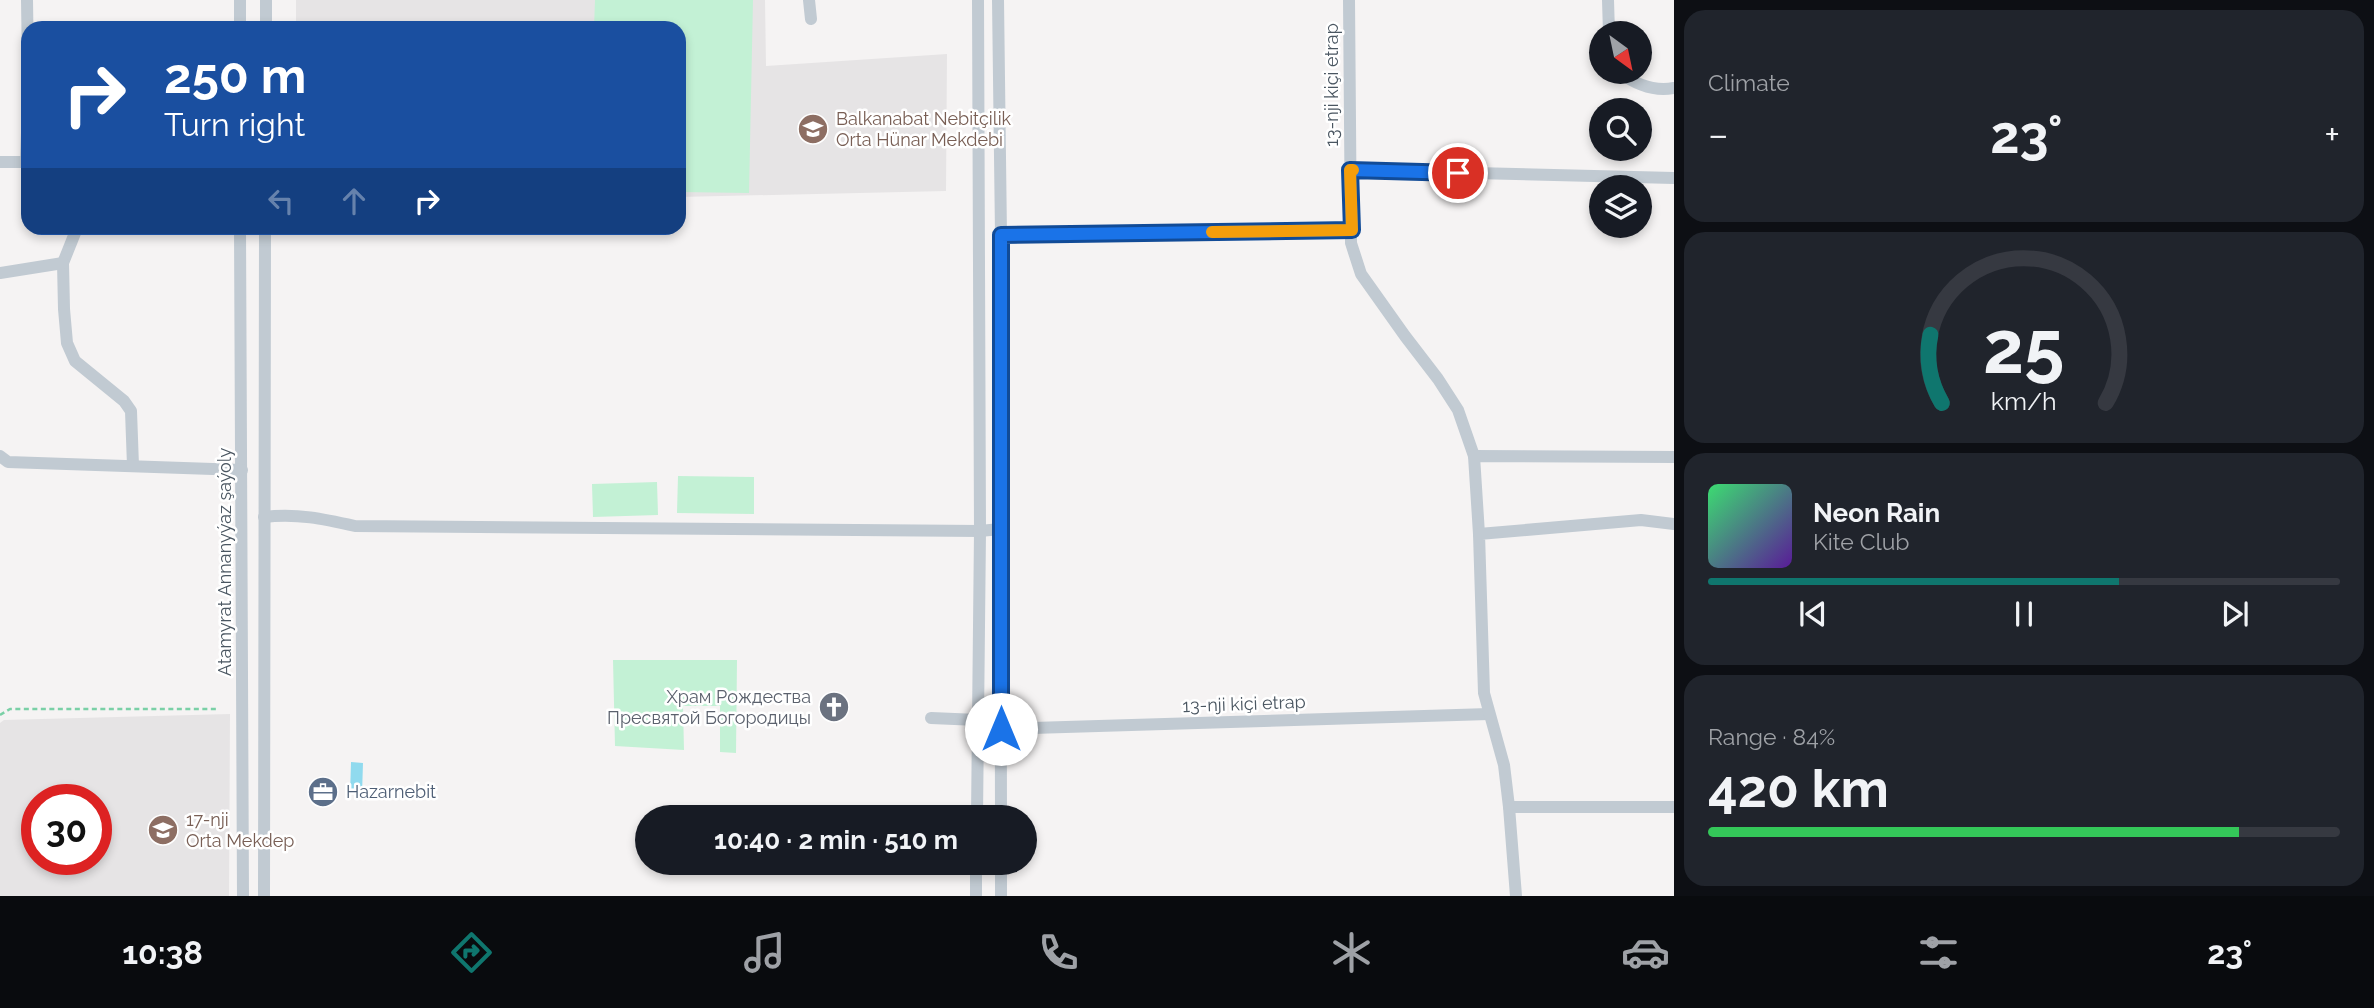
<!DOCTYPE html>
<meta charset="utf-8">
<style>
:root{--surface:#171b24;--page:#20242c;--text:#f1f3f6;--muted:#9ea1a6;--line:#363941;--accent:#0f766e}
body{margin:0;font-family:Raleway,sans-serif;background:var(--page);color:var(--text);height:100vh;display:flex;flex-direction:column;font-size:26px;white-space:nowrap}
*{box-sizing:border-box;margin:0}
p{font-size:23px;color:var(--muted)}
.icon{flex:none;width:38px;height:38px;fill:none;stroke:currentColor;stroke-width:2;stroke-linecap:round;stroke-linejoin:round}
.map{position:relative;flex:1;overflow:hidden}
.sheet{display:flex;flex-direction:column;gap:10px;padding:10px;background:#0d0f14;width:700px}
.sheet>*{flex:none}
.top-card{position:absolute;left:21px;top:21px;width:665px;height:214px;border-radius:21px;box-shadow:0 4px 10px #0003;background:#1a4fa0;color:#fff;overflow:hidden}
.needle{width:46px;rotate:147deg}
.fabs{position:absolute;left:1589px;top:21px;display:grid;gap:14px}
.fabs a{display:grid;place-items:center;width:63px;height:63px;border-radius:50%;background:var(--surface);box-shadow:0 4px 10px #0003;font-size:35px}
.speed{position:absolute;left:21px;top:784px;display:flex;gap:14px;font-size:35px;font-weight:700;text-align:center}
.speed>*{display:grid;place-content:center;width:91px;height:91px;border-radius:50%;background:var(--surface);box-shadow:0 4px 10px #0003;line-height:1}
.speed .limit{border:10px solid #d22;background:#fff;color:#111}
.pin{position:absolute;display:grid;place-items:center;width:60px;height:60px;color:#fff;margin:-30px;border:4px solid #fff;border-radius:50%;box-shadow:0 2px 7px #0007}
.me{position:absolute;width:77px;margin:-38px;rotate:0deg;stroke-linejoin:round;filter:drop-shadow(0 0 5px #0008)}
.turn{display:flex;align-items:center;gap:24px;height:147px;padding:0 28px;font-size:32px}
.turn .icon{width:91px;height:91px;stroke-width:2.5}
.turn b{display:block;font-size:49px;line-height:60px}
.lanes{display:flex;align-items:center;height:66px;padding:0 28px;background:#0003;justify-content:center;gap:35px;direction:ltr}
.lanes .off{opacity:.35}
.big{font-size:52px;font-weight:700;line-height:1.1}
.sheet .widget{flex:1;display:flex;flex-direction:column;justify-content:center;gap:10px;min-width:0;padding:0 24px;border-radius:21px;background:var(--page)}
.sheet .dial{align-items:center;gap:0}
.dial svg{height:182px;overflow:visible;fill:none;stroke:var(--line);stroke-width:7;stroke-linecap:round;text-anchor:middle}
.dial text{fill:var(--text);stroke:none}
.song{display:flex;align-items:center;gap:21px}
.cover{width:84px;height:84px;border-radius:10px;background:linear-gradient(135deg,hsl(140 70% 55%),hsl(270 70% 35%))}
.played{height:7px;border-radius:4px;background:linear-gradient(90deg,var(--accent) 65%,var(--line) 65%)}
.keys{display:flex;justify-content:space-around;direction:ltr}
.heat{display:flex;justify-content:space-between;align-items:center;font-size:38px;direction:ltr}
.charge{height:10px;border-radius:5px;background:linear-gradient(90deg,#34c759 84%,var(--line) 0)}
.trip{position:absolute;left:635px;top:805px;width:402px;height:70px;border-radius:35px;background:var(--surface);box-shadow:0 4px 10px #0003;font-weight:700;line-height:70px;text-align:center}
.tabs{display:flex;height:112px;justify-content:space-around;align-items:center;background:#090b0e;color:var(--muted)}
.tabs .icon{width:49px;height:49px}
.tabs .current{color:var(--accent)}
.tabs b{font-size:32px;color:var(--text)}
main{display:flex;flex:1;min-height:0}
.map>svg:first-child{display:block}
.education{fill:#e6e4e5;fill-rule:evenodd}
.green{fill:#c3f1d5}
.water{fill:#90daee}
.lines{fill:none;stroke-linecap:round;stroke-linejoin:round}
.path{stroke:#7ad0a6;stroke-width:2.5;stroke-dasharray:5 3.5;stroke-linecap:butt}
.minor{stroke:#c1cad2;stroke-width:12}
.route-casing{stroke:#114b97;stroke-width:18}
.route{stroke:#1a73e8;stroke-width:12}
.slow{stroke:#f59e0b;stroke-width:12}
.labels{text-anchor:middle;stroke-width:5;stroke-linejoin:round;paint-order:stroke}
.street-label{font-size:18px;fill:#4a5661;stroke:#fff}
.education-label{font-size:18px;fill:#785e54;stroke:#fff;text-anchor:start}
.worship-label{font-size:18px;fill:#5b616d;stroke:#fff;text-anchor:end}
.service-label{font-size:18px;fill:#4e5e75;stroke:#fff;text-anchor:start}
</style>
<main>
<div class="map">
<svg width="1674" height="896" viewBox="0 0 1674 896">
<rect width="100%" height="100%" fill="#f5f3f3"/>
<g class="education">
<path d="M 296,0 L 765,0 L 766,66 L 947,54 L 946,191 L 679,197 L 679,28 L 296,28 Z"/>
<path d="M 230,714 L 229,896 L 0,896 L 0,723 L 4,720 ZM 37,800 L 96,800 L 96,859 L 37,859 Z"/>
</g>
<g class="green">
<path d="M 595,0 L 753,0 L 749,193 L 679,192 L 679,28 L 594,28 Z"/>
<path d="M 678,476 L 754,477 L 754,514 L 677,513 Z"/>
<path d="M 657,482 L 658,515 L 593,517 L 592,484 Z"/>
<path d="M 613,660 L 737,660 L 736,753 L 720,752 L 720,706 L 683,706 L 684,750 L 615,746 Z"/>
</g>
<path class="water" d="M 351,762 L 363,763 L 362,794 L 350,794 Z"/>
<g class="lines">
<path class="path" d="M 0,715 L 10,709 L 218,709"/>
<g class="minor">
<path d="M 27,0 L 28,66"/>
<path d="M 809,0 L 811,19"/>
<path d="M 998,0 L 1001,235 L 1000,384 L 1001,817"/>
<path d="M 1349,0 L 1351,243 L 1361,274 L 1405,336 L 1438,379 L 1458,410 L 1474,456"/>
<path d="M 1608,0 L 1609,33"/>
<path d="M 240,28 L 240,0"/>
<path d="M 266,28 L 266,0"/>
<path d="M 1619,72 C 1635,84 1653,92 1674,88"/>
<path d="M 0,162 L 28,162"/>
<path d="M 26,162 L 28,104"/>
<path d="M 1350,170 L 1674,178"/>
<path d="M 77,228 L 63,263 L 64,309 L 67,343 L 75,361 L 124,401 L 131,411 L 133,466"/>
<path d="M 240,228 L 243,896"/>
<path d="M 1001,235 L 1352,230"/>
<path d="M 0,273 L 63,263"/>
<path d="M 0,456 L 8,462 L 242,470"/>
<path d="M 264,517 C 297,513 324,519 355,526 L 980,531 L 1000,529"/>
<path d="M 1479,534 L 1474,456 L 1674,457"/>
<path d="M 931,718 L 978,720"/>
<path d="M 1001,729 L 1489,714"/>
<path d="M 1509,807 L 1674,807"/>
<path d="M 977,817 L 980,531 L 978,0"/>
<path d="M 264,896 L 265,228"/>
<path d="M 976,896 L 976,863"/>
<path d="M 1001,896 L 1001,863"/>
<path d="M 1516,896 L 1509,807 L 1504,765 L 1484,693 L 1479,534 L 1641,520 L 1674,524"/>
</g>
</g>
<g class="lines">
<g class="route-casing">
<path id="route" d="M 1001,729 L 1001,235 L 1352,230 L 1350,170 L 1458,173"/>
</g>
<use href="#route" class="route"/>
<path class="slow" d="M 1212,232 L 1352,230 L 1350,170 L 1353,170"/>
</g>
<defs>
<g id="university-disc" transform="scale(1.575)"><circle r="9.5" fill="#8d6e63" stroke="#fff"/><path d="M0-5L7-2L0 1L-7-2ZM-4 1L0 2.5L4 1V4Q0 6-4 4Z" fill="#fff"/></g>
<g id="church-disc" transform="scale(1.575)"><circle r="9.5" fill="#6b7280" stroke="#fff"/><path d="M-1.2-6h2.4v3.5h3.3v2.4h-3.3V6h-2.4V-.1h-3.3v-2.4h3.3Z" fill="#fff"/></g>
<g id="office-disc" transform="scale(1.575)"><circle r="9.5" fill="#5c6f8a" stroke="#fff"/><path d="M-6-3h4V-5.5h4V-3h4V5H-6ZM-1-4.5V-3h2v-1.5ZM-6 0V1H6V0Z" fill="#fff"/></g>
<g id="school-disc" transform="scale(1.575)"><circle r="9.5" fill="#8d6e63" stroke="#fff"/><path d="M0-5L7-2L0 1L-7-2ZM-4 1L0 2.5L4 1V4Q0 6-4 4Z" fill="#fff"/></g>
</defs>
<g fill-rule="evenodd">
<use href="#university-disc" x="813" y="129"/>
<use href="#church-disc" x="834" y="707"/>
<use href="#office-disc" x="323" y="792"/>
<use href="#school-disc" x="163" y="830"/>
</g>
<g class="labels">
<g class="street-label">
<text transform="translate(1332 85) rotate(-90)" y="6">13-nji kiçi etrap</text>
<text transform="translate(225 562) rotate(-90)" y="6">Atamyrat Annanyýaz şaýoly</text>
<text transform="translate(1244 704) rotate(-2)" y="6">13-nji kiçi etrap</text>
</g>
<g class="education-label">
<text x="836" y="125">Balkanabat Nebitçilik<tspan x="836" dy="21">Orta Hünar Mekdebi</tspan></text>
<text x="186" y="826">17-nji<tspan x="186" dy="21">Orta Mekdep</tspan></text>
</g>
<g class="worship-label">
<text x="811" y="703">Храм Рождества<tspan x="811" dy="21">Пресвятой Богородицы</tspan></text>
</g>
<g class="service-label">
<text x="346" y="798">Hazarnebit</text>
</g>
</g>
</svg>
<div class="fabs">
<a><svg class="needle" viewBox="-14 -14 28 28"><path d="M0-13l5 13h-10z" fill="#e53935"/><path d="M0 13l5-13h-10z" fill="#9ea1a6"/></svg></a>
<a><svg class="icon" aria-label="search" viewBox="0 0 24 24"><circle cx="10" cy="10" r="6"/><path d="M15 15l6 6"/></svg></a>
<a><svg class="icon" aria-label="layers" viewBox="0 0 24 24"><path d="M12 4l9 5-9 5-9-5zM3 14l9 5 9-5"/></svg></a>
</div>
<div class="speed"><div class="limit">30</div></div>
<div class="pin" style="left:1458px;top:173px;background:#d93025"><svg class="icon" aria-label="arrive" viewBox="0 0 24 24"><path d="M6 21V4h12l-3 4 3 4H6"/></svg></div>
<svg class="me" style="left:1001px;top:729px" viewBox="-20 -20 40 40"><circle r="19" fill="#fff"/><path d="M0-13L10 11 0 6-10 11z" fill="#1a73e8"/></svg>
<div class="trip">10:40 · 2 min · 510 m</div>
<div class="top-card">
<div class="turn"><svg class="icon" aria-label="right" viewBox="0 0 24 24"><path d="M7 20v-9h11M14 6l5 5-5 5"/></svg><div><b>250 m</b>Turn right</div></div>
<div class="lanes"><svg class="icon off" aria-label="left" viewBox="0 0 24 24"><path d="M17 20v-9H6M10 6l-5 5 5 5"/></svg><svg class="icon off" aria-label="ahead" viewBox="0 0 24 24"><path d="M12 20V5M6 11l6-6 6 6"/></svg><svg class="icon" aria-label="right" viewBox="0 0 24 24"><path d="M7 20v-9h11M14 6l5 5-5 5"/></svg></div>
</div>
</div>
<section class="sheet">
<div class="widget"><p>Climate</p>
<div class="heat"><a>−</a><b class="big">23°</b><a>+</a></div>
</div>
<div class="widget dial"><svg viewBox="0 0 100 80">
<path d="M14 69A42 42 0 1 1 86 69"/>
<path d="M14 69A42 42 0 0 1 9 39" stroke="#0f766e"/>
<text x="50" y="56" font-size="32" font-weight="700">25</text>
<text x="50" y="72" font-size="11">km/h</text>
</svg></div>
<div class="widget">
<div class="song"><i class="cover"></i><div><b>Neon Rain</b><p>Kite Club</p></div></div>
<div class="played"></div>
<div class="keys"><svg class="icon" aria-label="previous" viewBox="0 0 24 24"><path d="M18 5L8 12l10 7zM5 5v14"/></svg><svg class="icon" aria-label="pause" viewBox="0 0 24 24"><path d="M8 5v14M16 5v14"/></svg><svg class="icon" aria-label="next" viewBox="0 0 24 24"><path d="M6 5l10 7-10 7zM19 5v14"/></svg></div>
</div>
<div class="widget"><p>Range · 84%</p><b class="big">420 km</b><div class="charge"></div></div>
</section>
</main>
<nav class="tabs">
<b>10:38</b>
<svg class="icon current" aria-label="directions" viewBox="0 0 24 24"><path d="M12 3l9 9-9 9-9-9zM9 14v-3h6M13 9l2 2-2 2"/></svg>
<svg class="icon" aria-label="music" viewBox="0 0 24 24"><path d="M9 18V5l10-2v13"/><circle cx="6" cy="18" r="3"/><circle cx="16" cy="16" r="3"/></svg>
<svg class="icon" aria-label="phone" viewBox="0 0 24 24"><path d="M5 4h4l2 5-3 2q2 4 5 5l2-3 5 2v4C11 20 4 13 5 4z"/></svg>
<svg class="icon" aria-label="climate" viewBox="0 0 24 24"><path d="M12 3v18M4 7l16 10M4 17L20 7"/></svg>
<svg class="icon" aria-label="car" viewBox="0 0 24 24"><path d="M5 17H2v-5l4-1 3-4h7l3 4 3 1v5h-3M9 17h6M6 11h13"/><circle cx="7" cy="17" r="2"/><circle cx="17" cy="17" r="2"/></svg>
<svg class="icon" aria-label="filters" viewBox="0 0 24 24"><path d="M4 7h16M4 17h16"/><circle cx="9" cy="7" r="2"/><circle cx="15" cy="17" r="2"/></svg>
<b>23°</b>
</nav>
